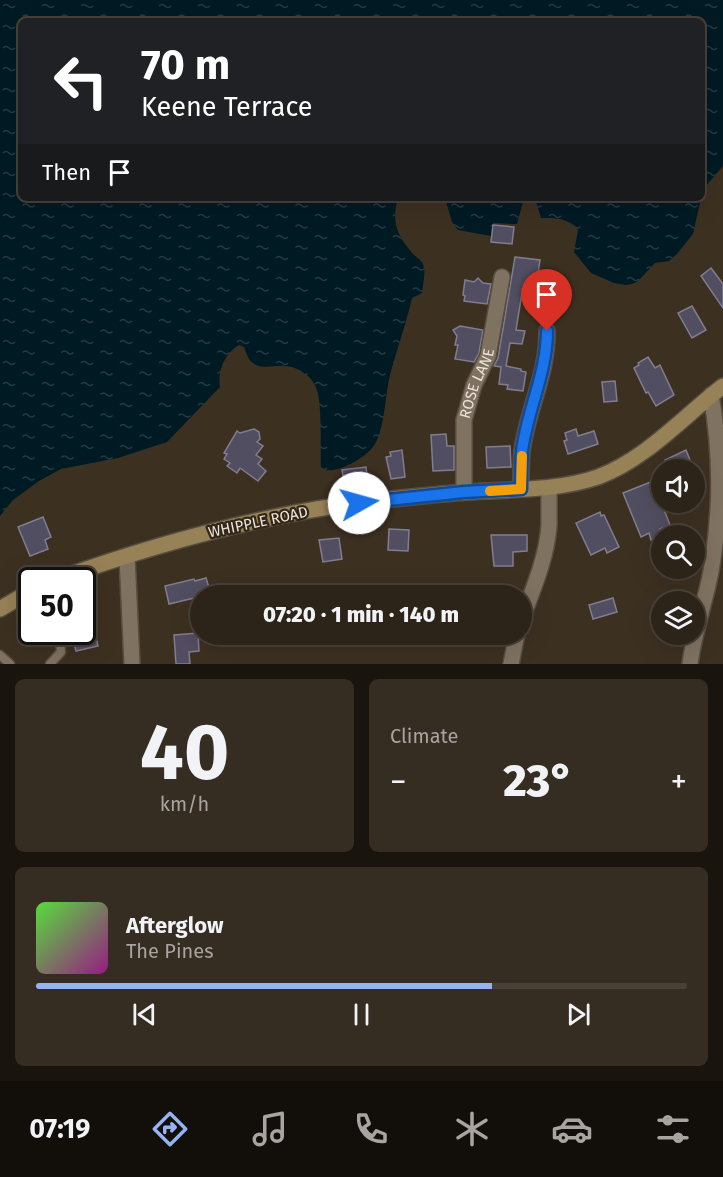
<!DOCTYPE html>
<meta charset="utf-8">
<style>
:root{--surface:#2d2419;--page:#352c22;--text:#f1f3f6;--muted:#a7a4a2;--line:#484138;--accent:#95b2f1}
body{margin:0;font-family:"Fira Sans",sans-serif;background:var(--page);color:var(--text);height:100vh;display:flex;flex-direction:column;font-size:22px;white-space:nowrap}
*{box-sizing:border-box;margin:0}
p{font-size:20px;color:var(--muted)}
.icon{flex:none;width:33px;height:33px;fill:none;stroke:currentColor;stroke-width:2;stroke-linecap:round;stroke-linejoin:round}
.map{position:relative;height:664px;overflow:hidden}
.panel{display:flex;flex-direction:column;gap:15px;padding:15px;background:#19140e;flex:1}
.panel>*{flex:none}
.banner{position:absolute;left:18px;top:18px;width:687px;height:183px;border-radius:9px;box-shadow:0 6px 24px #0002,0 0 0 2px var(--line);background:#202124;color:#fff;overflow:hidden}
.buttons{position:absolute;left:651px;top:459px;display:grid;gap:12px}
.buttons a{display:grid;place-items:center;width:54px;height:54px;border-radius:50%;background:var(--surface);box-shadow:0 6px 24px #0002,0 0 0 2px var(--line);font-size:30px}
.speed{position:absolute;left:18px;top:567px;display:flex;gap:12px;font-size:30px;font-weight:700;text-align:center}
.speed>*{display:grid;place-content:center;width:78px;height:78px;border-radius:50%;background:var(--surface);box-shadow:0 6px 24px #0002,0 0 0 2px var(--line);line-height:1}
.speed .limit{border:3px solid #111;border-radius:9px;background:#fff;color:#111}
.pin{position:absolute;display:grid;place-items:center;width:51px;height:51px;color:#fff;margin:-62px -26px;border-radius:50% 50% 50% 0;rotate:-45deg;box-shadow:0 0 6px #0007}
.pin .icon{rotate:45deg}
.me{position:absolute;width:66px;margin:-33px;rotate:83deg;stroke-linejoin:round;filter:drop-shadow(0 0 4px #0008)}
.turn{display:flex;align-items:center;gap:21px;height:126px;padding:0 24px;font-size:27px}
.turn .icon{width:78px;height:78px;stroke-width:2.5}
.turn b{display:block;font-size:42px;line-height:51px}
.then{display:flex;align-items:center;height:57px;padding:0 24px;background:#0003;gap:12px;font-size:22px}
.big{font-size:45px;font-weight:800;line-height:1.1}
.panel .card{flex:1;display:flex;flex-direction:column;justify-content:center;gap:9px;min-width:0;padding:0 21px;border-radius:9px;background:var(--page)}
.panel .dial{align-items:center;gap:0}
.dial b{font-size:78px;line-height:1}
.song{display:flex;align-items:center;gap:18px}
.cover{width:72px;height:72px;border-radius:9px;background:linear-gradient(135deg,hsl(110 70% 55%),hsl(310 70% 35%))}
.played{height:6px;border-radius:3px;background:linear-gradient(90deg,var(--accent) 70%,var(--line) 70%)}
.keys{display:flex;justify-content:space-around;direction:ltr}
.heat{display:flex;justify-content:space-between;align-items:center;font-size:33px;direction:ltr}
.panel .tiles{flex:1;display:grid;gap:15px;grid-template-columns:1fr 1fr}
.card:last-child{grid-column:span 2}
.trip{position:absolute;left:190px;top:585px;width:342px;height:60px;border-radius:30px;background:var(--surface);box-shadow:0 6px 24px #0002,0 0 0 2px var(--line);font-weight:800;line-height:60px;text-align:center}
.menu{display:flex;height:96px;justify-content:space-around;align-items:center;background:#120e0a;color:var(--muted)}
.menu .icon{width:42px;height:42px}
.menu .current{color:var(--accent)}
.menu b{font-size:27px;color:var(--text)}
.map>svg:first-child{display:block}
.water{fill:url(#water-ripples)}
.building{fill:#524e61;stroke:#817d91;stroke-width:1.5}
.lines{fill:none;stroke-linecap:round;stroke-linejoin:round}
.service-casing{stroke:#574d40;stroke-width:11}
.minor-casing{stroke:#574d40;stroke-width:18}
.secondary-casing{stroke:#574d40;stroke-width:18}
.service{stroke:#807261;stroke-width:8}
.minor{stroke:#807261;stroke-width:15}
.secondary{stroke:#978156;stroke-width:15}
.route-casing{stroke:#114b97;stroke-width:15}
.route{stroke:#1a73e8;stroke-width:10}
.slow{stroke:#f59e0b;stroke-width:10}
.labels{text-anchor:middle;stroke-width:4.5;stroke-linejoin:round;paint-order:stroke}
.street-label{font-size:15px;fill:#ece4db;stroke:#312617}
</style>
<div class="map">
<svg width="723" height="664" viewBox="0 0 723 664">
<defs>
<pattern id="water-ripples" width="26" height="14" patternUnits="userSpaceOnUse" patternTransform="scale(1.5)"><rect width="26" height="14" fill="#001a24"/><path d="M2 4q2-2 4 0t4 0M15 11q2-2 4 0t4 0" fill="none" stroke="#253b43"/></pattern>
</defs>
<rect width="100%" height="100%" fill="#3c3021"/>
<g class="water">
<path d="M 0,0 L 723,0 L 723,166 L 706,186 L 702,196 L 702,21 L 21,21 L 21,198 L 398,198 C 391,223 397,235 413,254 C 416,257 421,260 423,264 C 426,272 423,284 422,293 L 412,298 C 406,324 397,349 390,375 C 385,395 385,431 373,447 C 365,458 333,477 321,468 C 320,445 322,415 318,394 C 315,378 300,367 285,366 C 275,365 262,370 253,363 C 248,360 246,352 244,347 L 239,345 C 225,353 217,371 220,387 L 167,442 L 118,458 L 61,469 L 39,481 L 13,500 L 0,516 Z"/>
<path d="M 445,198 L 524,198 L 517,224 L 493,223 L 491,236 L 458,230 L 452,222 Z"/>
<path d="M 535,198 L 701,198 L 693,234 L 677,254 L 669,261 L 655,263 L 638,281 L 632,284 L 626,285 L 614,283 L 591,273 L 574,252 L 578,230 C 569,218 556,218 541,218 Z"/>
</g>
<g class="building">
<path d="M 493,225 L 514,227 L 512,244 L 491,242 Z"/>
<path d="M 515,257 L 540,260 L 536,287 L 530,286 L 528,294 L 522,293 L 516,330 L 525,331 L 522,344 L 510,343 L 506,366 L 521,369 L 521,371 L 526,372 L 523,391 L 507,389 L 508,385 L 499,384 L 501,367 L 494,366 L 498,358 Z"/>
<path d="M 711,268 L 723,284 L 723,308 L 701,276 Z"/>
<path d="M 478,278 L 483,283 L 491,284 L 487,304 L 464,301 L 465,296 L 463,295 L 465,280 L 474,282 Z"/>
<path d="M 692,306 L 706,330 L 692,338 L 678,313 Z"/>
<path d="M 460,326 L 483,330 L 479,353 L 474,362 L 455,359 L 458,345 L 455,345 L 457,336 L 453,330 Z"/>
<path d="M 648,357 L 655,368 L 660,365 L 674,395 L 656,406 L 648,392 L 646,393 L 634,368 L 639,365 L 638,363 Z"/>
<path d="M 615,381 L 617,401 L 604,402 L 602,382 Z"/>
<path d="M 254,429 L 259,432 L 260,439 L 257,442 L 263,446 L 256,455 L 262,459 L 258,464 L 266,471 L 258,481 L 240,468 L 237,473 L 227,466 L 230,463 L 224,459 L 227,454 L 224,453 L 237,431 L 240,433 Z"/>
<path d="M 576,429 L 578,436 L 594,431 L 598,444 L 568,454 L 564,441 L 567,440 L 565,433 Z"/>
<path d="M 446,434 L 447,446 L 454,446 L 454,470 L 433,471 L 431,435 Z"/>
<path d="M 510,446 L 511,467 L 487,468 L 486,447 Z"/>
<path d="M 402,450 L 405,477 L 391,479 L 386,457 L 391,456 L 390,452 Z"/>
<path d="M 686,450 L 694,470 L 669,470 L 665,460 Z"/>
<path d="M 366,467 L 368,484 L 345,487 L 342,470 Z"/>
<path d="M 653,481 L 670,525 L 660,529 L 662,536 L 651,540 L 649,533 L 641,537 L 623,493 Z"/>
<path d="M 600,512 L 601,516 L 604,515 L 619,547 L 607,553 L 605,548 L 591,555 L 576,523 Z"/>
<path d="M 43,517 L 51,537 L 45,540 L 48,549 L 30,556 L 18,527 Z"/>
<path d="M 389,529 L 409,530 L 408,551 L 388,550 Z"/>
<path d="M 491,535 L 527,535 L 527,551 L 513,552 L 513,566 L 494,566 Z"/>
<path d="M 339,538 L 342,559 L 323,562 L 319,540 Z"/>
<path d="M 206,578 L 211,594 L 169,604 L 165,586 L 194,579 L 195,581 Z"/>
<path d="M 613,598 L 617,612 L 593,619 L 589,605 Z"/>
<path d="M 87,600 L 98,646 L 76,651 L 71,632 L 82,632 L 82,601 Z"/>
<path d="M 198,633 L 199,651 L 189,652 L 190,664 L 176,664 L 174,635 Z"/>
</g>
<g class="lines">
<g class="service-casing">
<g id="service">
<path d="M 0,655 L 10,664"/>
<path d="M 50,664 L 61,652 L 59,632"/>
</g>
</g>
<g class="minor-casing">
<g id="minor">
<path d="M 521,489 C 521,477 521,464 522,451 C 527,411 548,373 547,331"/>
<path id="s1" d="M 464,492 L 464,420 L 474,385 L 488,356 L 502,277"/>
<path d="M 127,556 L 132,664"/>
<path d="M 522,619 C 533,589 547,557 549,525 C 549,513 549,500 549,488"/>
<path d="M 511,664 L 517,634"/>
<path d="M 690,664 C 694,631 707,598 712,565 C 721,509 721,451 711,395"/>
</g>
</g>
<g class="secondary-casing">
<g id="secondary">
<path d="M 55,580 C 158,543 263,514 372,501 C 404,498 436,494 468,492 C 511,489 557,491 598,477 C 646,459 683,417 723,386"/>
<path d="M 0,609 L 32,590"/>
</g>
</g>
<use href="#service" class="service"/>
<use href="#minor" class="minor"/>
<use href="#secondary" class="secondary"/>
</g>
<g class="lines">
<g class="route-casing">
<path id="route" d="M 359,503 L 464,492 L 521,489 C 521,477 521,463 522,451 C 527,411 547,373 547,331"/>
</g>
<use href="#route" class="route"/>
<path class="slow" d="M 490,491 L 521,489 L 522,456"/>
</g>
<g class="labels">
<g class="street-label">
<text dy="5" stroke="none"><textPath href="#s1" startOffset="111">ROSE LANE</textPath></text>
<text transform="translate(258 522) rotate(-12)" y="5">WHIPPLE ROAD</text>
</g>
</g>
</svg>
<div class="buttons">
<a><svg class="icon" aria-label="sound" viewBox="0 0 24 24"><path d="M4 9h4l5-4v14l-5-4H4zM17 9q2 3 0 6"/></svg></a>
<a><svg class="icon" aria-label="search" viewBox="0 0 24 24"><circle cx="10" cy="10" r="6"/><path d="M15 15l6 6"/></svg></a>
<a><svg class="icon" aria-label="layers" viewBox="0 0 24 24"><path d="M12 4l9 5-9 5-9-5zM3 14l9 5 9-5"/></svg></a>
</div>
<div class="speed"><div class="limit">50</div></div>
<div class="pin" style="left:547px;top:331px;background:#d93025"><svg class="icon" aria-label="arrive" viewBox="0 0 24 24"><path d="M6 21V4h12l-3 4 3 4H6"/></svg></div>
<svg class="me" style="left:359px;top:503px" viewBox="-20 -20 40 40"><circle r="19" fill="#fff"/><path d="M0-13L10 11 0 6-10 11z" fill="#1a73e8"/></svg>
<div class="trip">07:20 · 1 min · 140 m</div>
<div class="banner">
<div class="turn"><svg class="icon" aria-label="left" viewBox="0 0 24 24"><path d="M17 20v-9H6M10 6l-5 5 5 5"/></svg><div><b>70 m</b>Keene Terrace</div></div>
<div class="then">Then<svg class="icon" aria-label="arrive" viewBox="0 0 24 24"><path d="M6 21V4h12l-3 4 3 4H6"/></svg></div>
</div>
</div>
<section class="panel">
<div class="tiles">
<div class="card dial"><b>40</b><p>km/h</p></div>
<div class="card"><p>Climate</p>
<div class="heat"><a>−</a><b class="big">23°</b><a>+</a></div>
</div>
<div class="card">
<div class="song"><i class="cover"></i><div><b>Afterglow</b><p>The Pines</p></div></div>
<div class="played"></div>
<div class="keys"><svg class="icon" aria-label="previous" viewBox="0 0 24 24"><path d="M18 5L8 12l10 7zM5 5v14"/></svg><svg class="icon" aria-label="pause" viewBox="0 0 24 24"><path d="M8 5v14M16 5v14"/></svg><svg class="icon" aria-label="next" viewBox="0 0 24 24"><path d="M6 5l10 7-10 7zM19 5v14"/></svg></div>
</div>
</div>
</section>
<nav class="menu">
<b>07:19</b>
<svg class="icon current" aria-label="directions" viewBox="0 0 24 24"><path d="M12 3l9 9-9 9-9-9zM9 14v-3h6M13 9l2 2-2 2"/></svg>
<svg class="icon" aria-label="music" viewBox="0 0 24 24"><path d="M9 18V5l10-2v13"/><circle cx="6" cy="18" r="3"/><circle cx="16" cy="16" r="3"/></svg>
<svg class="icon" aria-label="phone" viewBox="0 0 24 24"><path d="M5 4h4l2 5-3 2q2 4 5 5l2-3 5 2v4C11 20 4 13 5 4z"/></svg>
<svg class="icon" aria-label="climate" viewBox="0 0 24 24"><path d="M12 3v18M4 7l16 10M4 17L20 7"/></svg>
<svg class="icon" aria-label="car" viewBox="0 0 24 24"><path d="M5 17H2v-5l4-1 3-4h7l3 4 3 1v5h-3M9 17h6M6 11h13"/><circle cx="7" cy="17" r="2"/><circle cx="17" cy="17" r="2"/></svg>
<svg class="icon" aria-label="filters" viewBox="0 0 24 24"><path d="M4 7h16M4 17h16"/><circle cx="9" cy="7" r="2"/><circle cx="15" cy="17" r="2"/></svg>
</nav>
